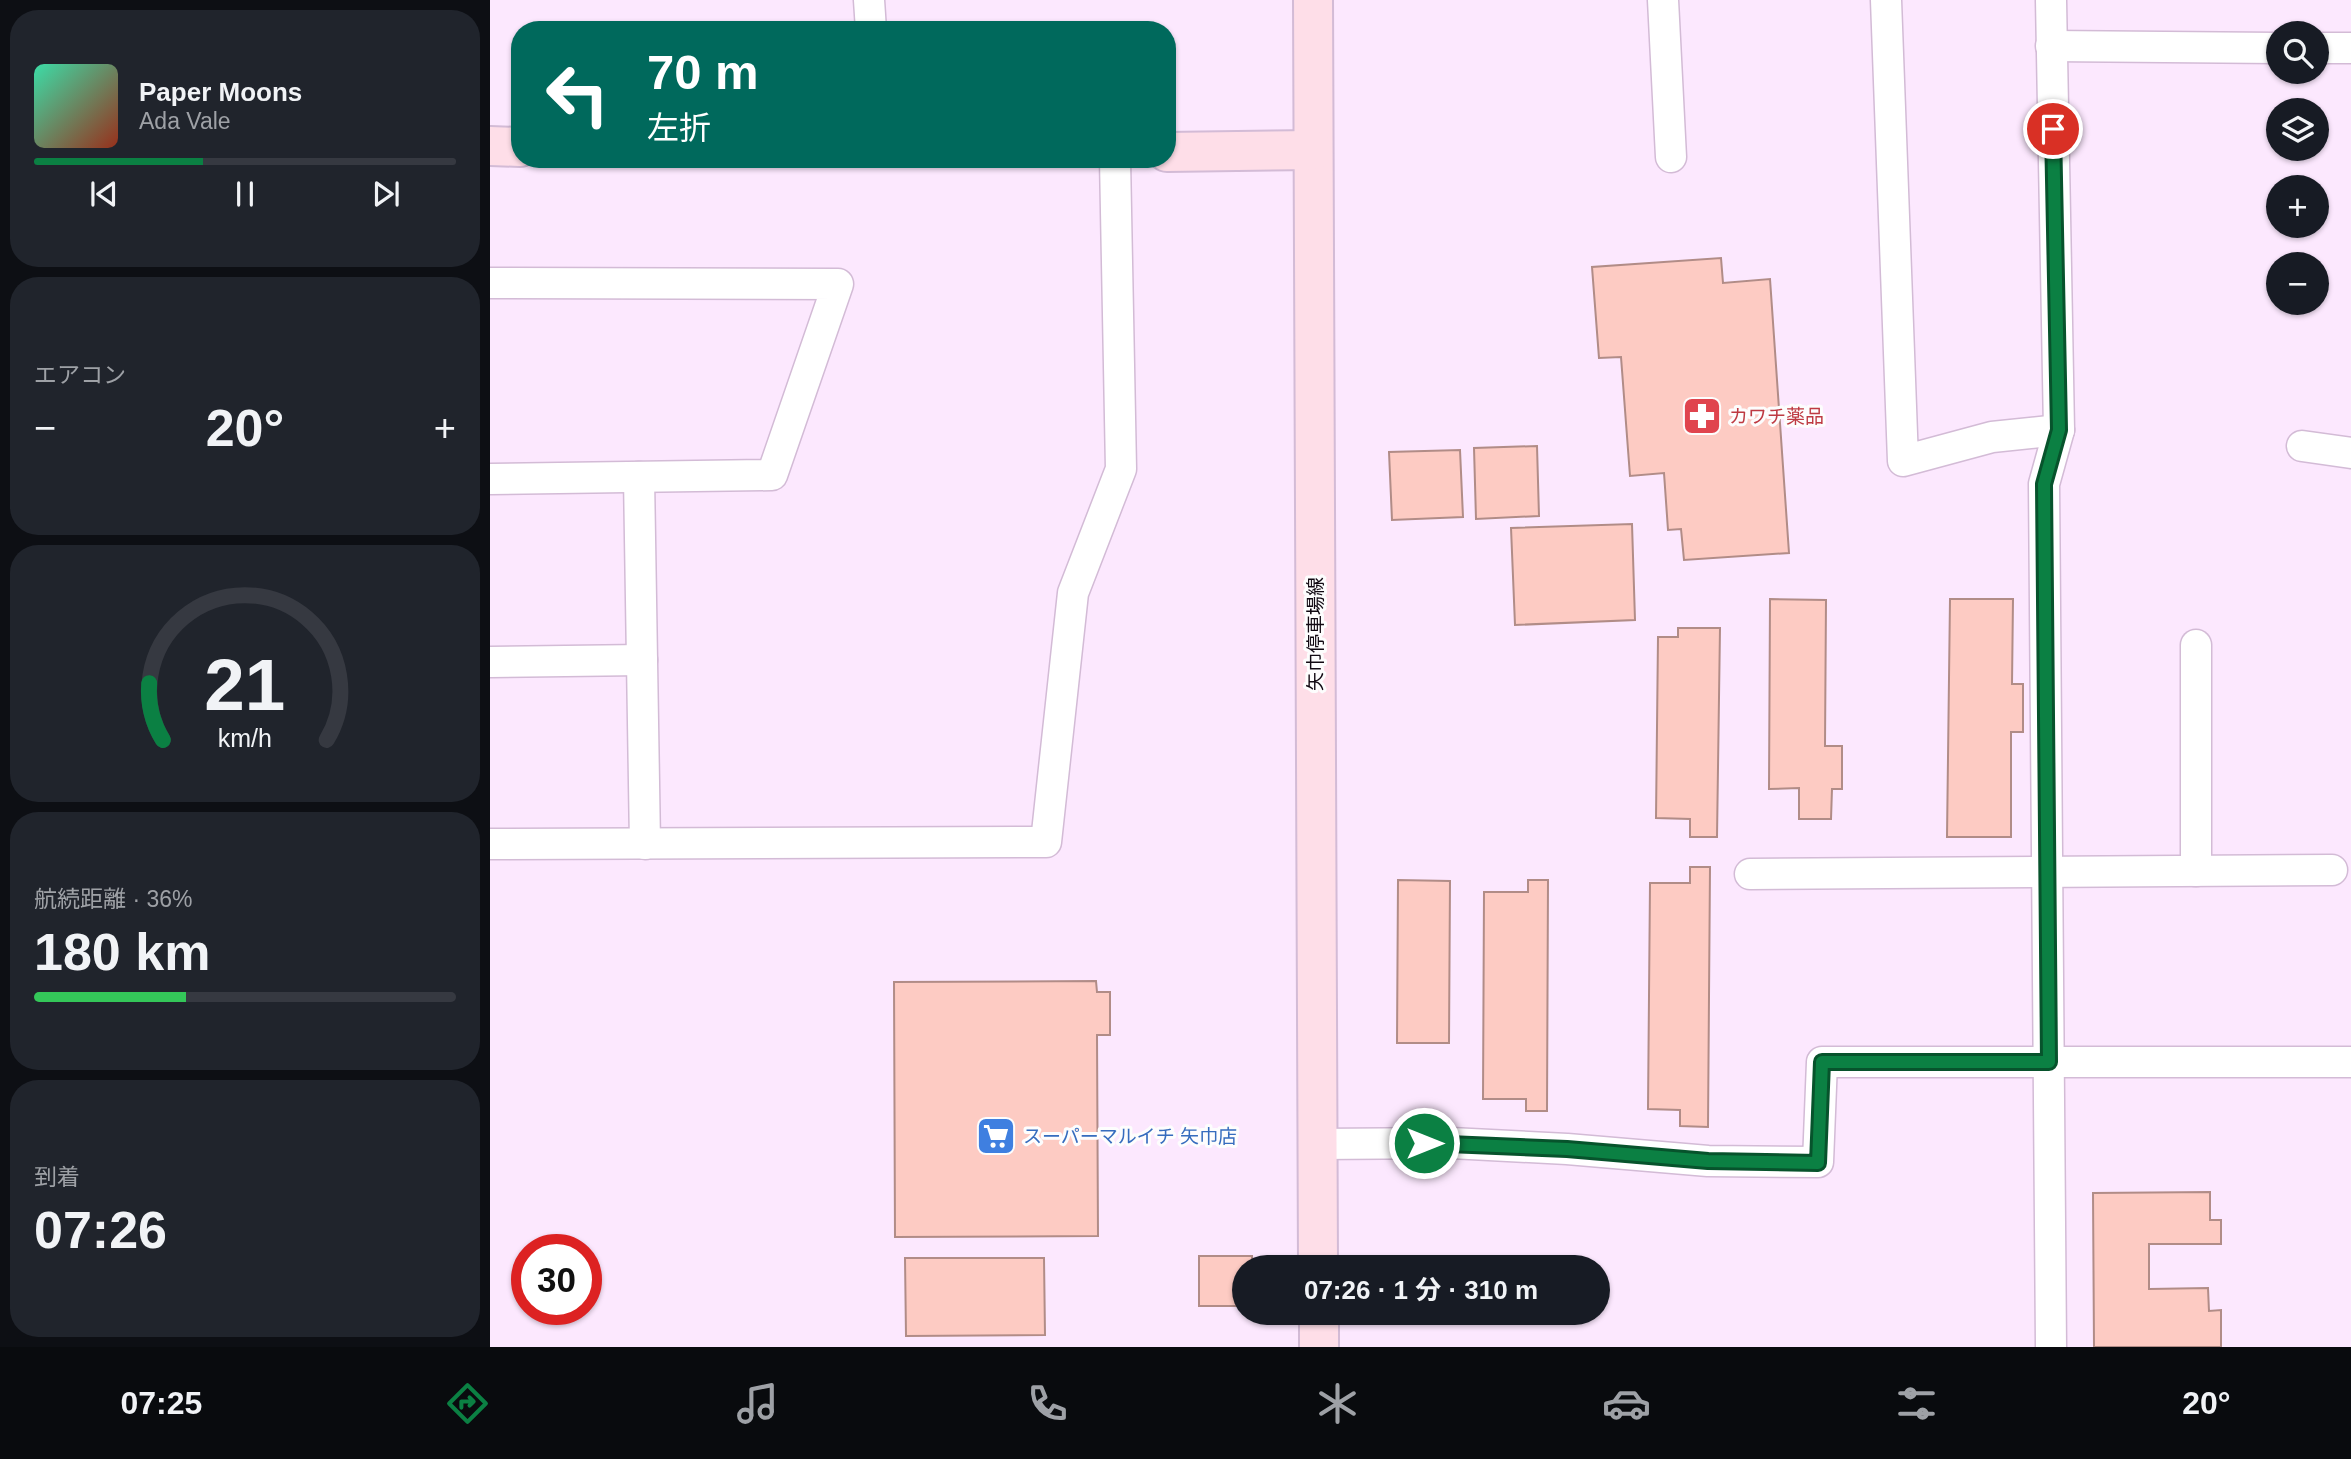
<!DOCTYPE html>
<html lang="ja">
<meta charset="utf-8">
<style>
:root{--surface:#171b24;--page:#20242c;--text:#f1f3f6;--muted:#9ea1a6;--line:#363941;--accent:#0b8043}
body{margin:0;font-family:Helvetica,"Noto Sans JP",sans-serif;background:var(--page);color:var(--text);height:100vh;display:flex;flex-direction:column;font-size:26px;white-space:nowrap}
*{box-sizing:border-box;margin:0}
p{font-size:23px;color:var(--muted)}
.icon{flex:none;width:38px;height:38px;fill:none;stroke:currentColor;stroke-width:2;stroke-linecap:round;stroke-linejoin:round}
.map{position:relative;flex:1;overflow:hidden}
.side{display:flex;flex-direction:column;gap:10px;padding:10px;background:#0d0f14;width:490px}
.side>*{flex:none}
.top-card{position:absolute;left:21px;top:21px;width:665px;height:147px;border-radius:28px;box-shadow:0 2px 5px #0004;background:#00695c;color:#fff;overflow:hidden}
.fabs{position:absolute;left:1776px;top:21px;display:grid;gap:14px}
.fabs a{display:grid;place-items:center;width:63px;height:63px;border-radius:50%;background:var(--surface);box-shadow:0 2px 5px #0004;font-size:35px}
.speed{position:absolute;left:21px;top:1234px;display:flex;gap:14px;font-size:35px;font-weight:700;text-align:center}
.speed>*{display:grid;place-content:center;width:91px;height:91px;border-radius:50%;background:var(--surface);box-shadow:0 2px 5px #0004;line-height:1}
.speed .limit{border:10px solid #d22;background:#fff;color:#111}
.pin{position:absolute;display:grid;place-items:center;width:60px;height:60px;color:#fff;margin:-30px;border:4px solid #fff;border-radius:50%;box-shadow:0 2px 7px #0007}
.me{position:absolute;width:77px;margin:-38px;rotate:90deg;stroke-linejoin:round;filter:drop-shadow(0 0 5px #0008)}
.turn{display:flex;align-items:center;gap:24px;height:147px;padding:0 21px;font-size:32px}
.turn .icon{width:91px;height:91px;stroke-width:2.5}
.turn b{display:block;font-size:49px;line-height:60px}
.big{font-size:52px;font-weight:700;line-height:1.1}
.side .widget{flex:1;display:flex;flex-direction:column;justify-content:center;gap:10px;min-width:0;padding:0 24px;border-radius:28px;background:var(--page)}
.side .dial{align-items:center;gap:0}
.dial svg{height:182px;overflow:visible;fill:none;stroke:var(--line);stroke-width:7;stroke-linecap:round;text-anchor:middle}
.dial text{fill:var(--text);stroke:none}
.song{display:flex;align-items:center;gap:21px}
.cover{width:84px;height:84px;border-radius:10px;background:linear-gradient(135deg,hsl(160 70% 55%),hsl(10 70% 35%))}
.played{height:7px;border-radius:4px;background:linear-gradient(90deg,var(--accent) 40%,var(--line) 40%)}
.keys{display:flex;justify-content:space-around;direction:ltr}
.heat{display:flex;justify-content:space-between;align-items:center;font-size:38px;direction:ltr}
.charge{height:10px;border-radius:5px;background:linear-gradient(90deg,#34c759 36%,var(--line) 0)}
.trip{position:absolute;left:742px;top:1255px;width:378px;height:70px;border-radius:35px;background:var(--surface);box-shadow:0 2px 5px #0004;font-weight:700;line-height:70px;text-align:center}
.dock{display:flex;height:112px;justify-content:space-around;align-items:center;background:#090b0e;color:var(--muted)}
.dock .icon{width:49px;height:49px}
.dock .selected{color:var(--accent)}
.dock b{font-size:32px;color:var(--text)}
main{display:flex;flex:1;min-height:0}
.map>svg:first-child{display:block}
.building{fill:#fdcbc3;stroke:#b18c87;stroke-width:2}
.lines{fill:none;stroke-linecap:round;stroke-linejoin:round}
.street-casing{stroke:#d3bbd6;stroke-width:33}
.secondary-casing{stroke:#d3bbd6;stroke-width:42}
.street{stroke:#fff;stroke-width:30}
.secondary{stroke:#fedee8;stroke-width:38}
.route-casing{stroke:#07532c;stroke-width:18}
.route{stroke:#0b8043;stroke-width:12}
.labels{text-anchor:middle;stroke-width:6;stroke-linejoin:round;paint-order:stroke}
.health-label{font-size:19px;fill:#be3a42;stroke:#fdfdfd;text-anchor:start}
.street-label{font-size:19px;fill:#110912;stroke:#fdfdfd}
.shop-label{font-size:19px;fill:#366cbe;stroke:#fdfdfd;text-anchor:start}
</style>
<main>
<section class="side">
<div class="widget">
<div class="song"><i class="cover"></i><div><b>Paper Moons</b><p>Ada Vale</p></div></div>
<div class="played"></div>
<div class="keys"><svg class="icon" aria-label="previous" viewBox="0 0 24 24"><path d="M18 5L8 12l10 7zM5 5v14"/></svg><svg class="icon" aria-label="pause" viewBox="0 0 24 24"><path d="M8 5v14M16 5v14"/></svg><svg class="icon" aria-label="next" viewBox="0 0 24 24"><path d="M6 5l10 7-10 7zM19 5v14"/></svg></div>
</div>
<div class="widget"><p>エアコン</p>
<div class="heat"><a>−</a><b class="big">20°</b><a>+</a></div>
</div>
<div class="widget dial"><svg viewBox="0 0 100 80">
<path d="M14 69A42 42 0 1 1 86 69"/>
<path d="M14 69A42 42 0 0 1 8 44" stroke="#0b8043"/>
<text x="50" y="56" font-size="32" font-weight="700">21</text>
<text x="50" y="72" font-size="11">km/h</text>
</svg></div>
<div class="widget"><p>航続距離 · 36%</p><b class="big">180 km</b><div class="charge"></div></div>
<div class="widget"><p>到着</p><b class="big">07:26</b></div>
</section>
<div class="map">
<svg width="1861" height="1347" viewBox="0 0 1861 1347">
<rect width="100%" height="100%" fill="#fce8fe"/>
<g class="building">
<path d="M 1231,258 L 1233,283 L 1280,279 L 1299,553 L 1194,560 L 1191,529 L 1178,530 L 1174,473 L 1140,476 L 1131,357 L 1109,358 L 1102,267 Z"/>
<path d="M 1047,446 L 1049,516 L 986,519 L 984,448 Z"/>
<path d="M 970,450 L 973,517 L 902,520 L 899,452 Z"/>
<path d="M 1142,524 L 1145,620 L 1025,625 L 1021,528 Z"/>
<path d="M 1280,599 L 1336,600 L 1335,746 L 1352,746 L 1352,789 L 1342,789 L 1341,819 L 1309,819 L 1309,788 L 1279,789 Z"/>
<path d="M 1460,599 L 1523,599 L 1522,684 L 1533,684 L 1533,732 L 1521,732 L 1521,837 L 1457,837 Z"/>
<path d="M 1188,628 L 1230,628 L 1227,837 L 1200,837 L 1200,819 L 1166,818 L 1168,637 L 1188,637 Z"/>
<path d="M 1200,867 L 1220,867 L 1218,1127 L 1190,1126 L 1190,1110 L 1158,1109 L 1160,883 L 1200,883 Z"/>
<path d="M 908,880 L 960,881 L 959,1043 L 907,1043 Z"/>
<path d="M 1038,880 L 1058,880 L 1057,1111 L 1036,1111 L 1036,1099 L 993,1099 L 994,892 L 1038,892 Z"/>
<path d="M 606,981 L 607,992 L 620,992 L 620,1035 L 607,1035 L 608,1236 L 405,1237 L 404,982 Z"/>
<path d="M 1720,1192 L 1720,1220 L 1731,1220 L 1731,1244 L 1659,1244 L 1659,1289 L 1718,1288 L 1719,1311 L 1731,1310 L 1731,1347 L 1604,1347 L 1603,1193 Z"/>
<path d="M 709,1256 L 762,1256 L 762,1267 L 754,1267 L 754,1306 L 709,1306 Z"/>
<path d="M 415,1258 L 554,1258 L 555,1335 L 416,1336 Z"/>
</g>
<g class="lines">
<g class="street-casing">
<g id="street">
<path d="M 379,0 L 381,30"/>
<path d="M 1173,0 L 1181,157"/>
<path d="M 1396,0 L 1413,461 L 1502,437 L 1569,430"/>
<path d="M 1561,0 L 1569,430 L 1554,484 L 1561,1347"/>
<path d="M 1561,46 L 1788,48"/>
<path d="M 1827,48 L 1861,48"/>
<path d="M 0,283 L 348,284 L 282,475 L 0,479"/>
<path d="M 1812,446 L 1861,453"/>
<path d="M 149,477 L 155,844"/>
<path d="M 1706,645 L 1706,871"/>
<path d="M 0,662 L 152,660"/>
<path d="M 0,844 L 556,842 L 583,593 L 631,469 L 625,159"/>
<path d="M 1260,874 L 1842,870"/>
<path d="M 828,1144 L 961,1143 L 1077,1149 L 1218,1161 L 1328,1162 L 1332,1062 L 1861,1062"/>
</g>
</g>
<g class="secondary-casing">
<g id="secondary">
<path d="M 823,0 L 828,1267"/>
<path d="M 0,146 L 30,147"/>
<path d="M 677,152 L 823,150"/>
<path d="M 829,1312 L 829,1347"/>
</g>
</g>
<use href="#street" class="street"/>
<use href="#secondary" class="secondary"/>
</g>
<g class="lines">
<g class="route-casing">
<path id="route" d="M 934,1143 L 1077,1149 L 1218,1161 L 1328,1163 L 1332,1062 L 1559,1062 L 1554,484 L 1569,430 L 1563,129"/>
</g>
<use href="#route" class="route"/>
</g>
<defs>
<g id="pharmacy-square" transform="scale(2.0125)"><rect x="-9" y="-9" width="18" height="18" rx="4" fill="#e0444e" stroke="#fdfdfd"/><path d="M-2-6h4v4h4v4h-4v4h-4v-4h-4v-4h4Z" fill="#fff"/></g>
<g id="supermarket-square" transform="scale(2.0125)"><rect x="-9" y="-9" width="18" height="18" rx="4" fill="#3f7fe0" stroke="#fdfdfd"/><path d="M-6-5.5h2.5l.6 2H6L4.5 2H-2.5L-4.4-4H-6ZM-1.5 3.2a1.3 1.3 0 1 0 .1 0ZM3 3.2a1.3 1.3 0 1 0 .1 0Z" fill="#fff"/></g>
</defs>
<g fill-rule="evenodd">
<use href="#pharmacy-square" x="1212" y="416"/>
<use href="#supermarket-square" x="506" y="1136"/>
</g>
<g class="labels">
<g class="health-label">
<text x="1239" y="423">カワチ薬品</text>
</g>
<g class="street-label">
<text transform="translate(825 634) rotate(-90)" y="7">矢巾停車場線</text>
</g>
<g class="shop-label">
<text x="533" y="1143">スーパーマルイチ 矢巾店</text>
</g>
</g>
</svg>
<div class="fabs">
<a><svg class="icon" aria-label="search" viewBox="0 0 24 24"><circle cx="10" cy="10" r="6"/><path d="M15 15l6 6"/></svg></a>
<a><svg class="icon" aria-label="layers" viewBox="0 0 24 24"><path d="M12 4l9 5-9 5-9-5zM3 14l9 5 9-5"/></svg></a>
<a>+</a>
<a>−</a>
</div>
<div class="speed"><div class="limit">30</div></div>
<div class="pin" style="left:1563px;top:129px;background:#d93025"><svg class="icon" aria-label="arrive" viewBox="0 0 24 24"><path d="M6 21V4h12l-3 4 3 4H6"/></svg></div>
<svg class="me" style="left:934px;top:1143px" viewBox="-20 -20 40 40"><circle r="17" fill="#0b8043" stroke="#fff" stroke-width="3"/><path d="M0-11L8 9 0 5-8 9z" fill="#fff"/></svg>
<div class="trip">07:26 · 1 分 · 310 m</div>
<div class="top-card">
<div class="turn"><svg class="icon" aria-label="left" viewBox="0 0 24 24"><path d="M17 20v-9H6M10 6l-5 5 5 5"/></svg><div><b>70 m</b>左折</div></div>
</div>
</div>
</main>
<nav class="dock">
<b>07:25</b>
<svg class="icon selected" aria-label="directions" viewBox="0 0 24 24"><path d="M12 3l9 9-9 9-9-9zM9 14v-3h6M13 9l2 2-2 2"/></svg>
<svg class="icon" aria-label="music" viewBox="0 0 24 24"><path d="M9 18V5l10-2v13"/><circle cx="6" cy="18" r="3"/><circle cx="16" cy="16" r="3"/></svg>
<svg class="icon" aria-label="phone" viewBox="0 0 24 24"><path d="M5 4h4l2 5-3 2q2 4 5 5l2-3 5 2v4C11 20 4 13 5 4z"/></svg>
<svg class="icon" aria-label="climate" viewBox="0 0 24 24"><path d="M12 3v18M4 7l16 10M4 17L20 7"/></svg>
<svg class="icon" aria-label="car" viewBox="0 0 24 24"><path d="M5 17H2v-5l4-1 3-4h7l3 4 3 1v5h-3M9 17h6M6 11h13"/><circle cx="7" cy="17" r="2"/><circle cx="17" cy="17" r="2"/></svg>
<svg class="icon" aria-label="filters" viewBox="0 0 24 24"><path d="M4 7h16M4 17h16"/><circle cx="9" cy="7" r="2"/><circle cx="15" cy="17" r="2"/></svg>
<b>20°</b>
</nav>
